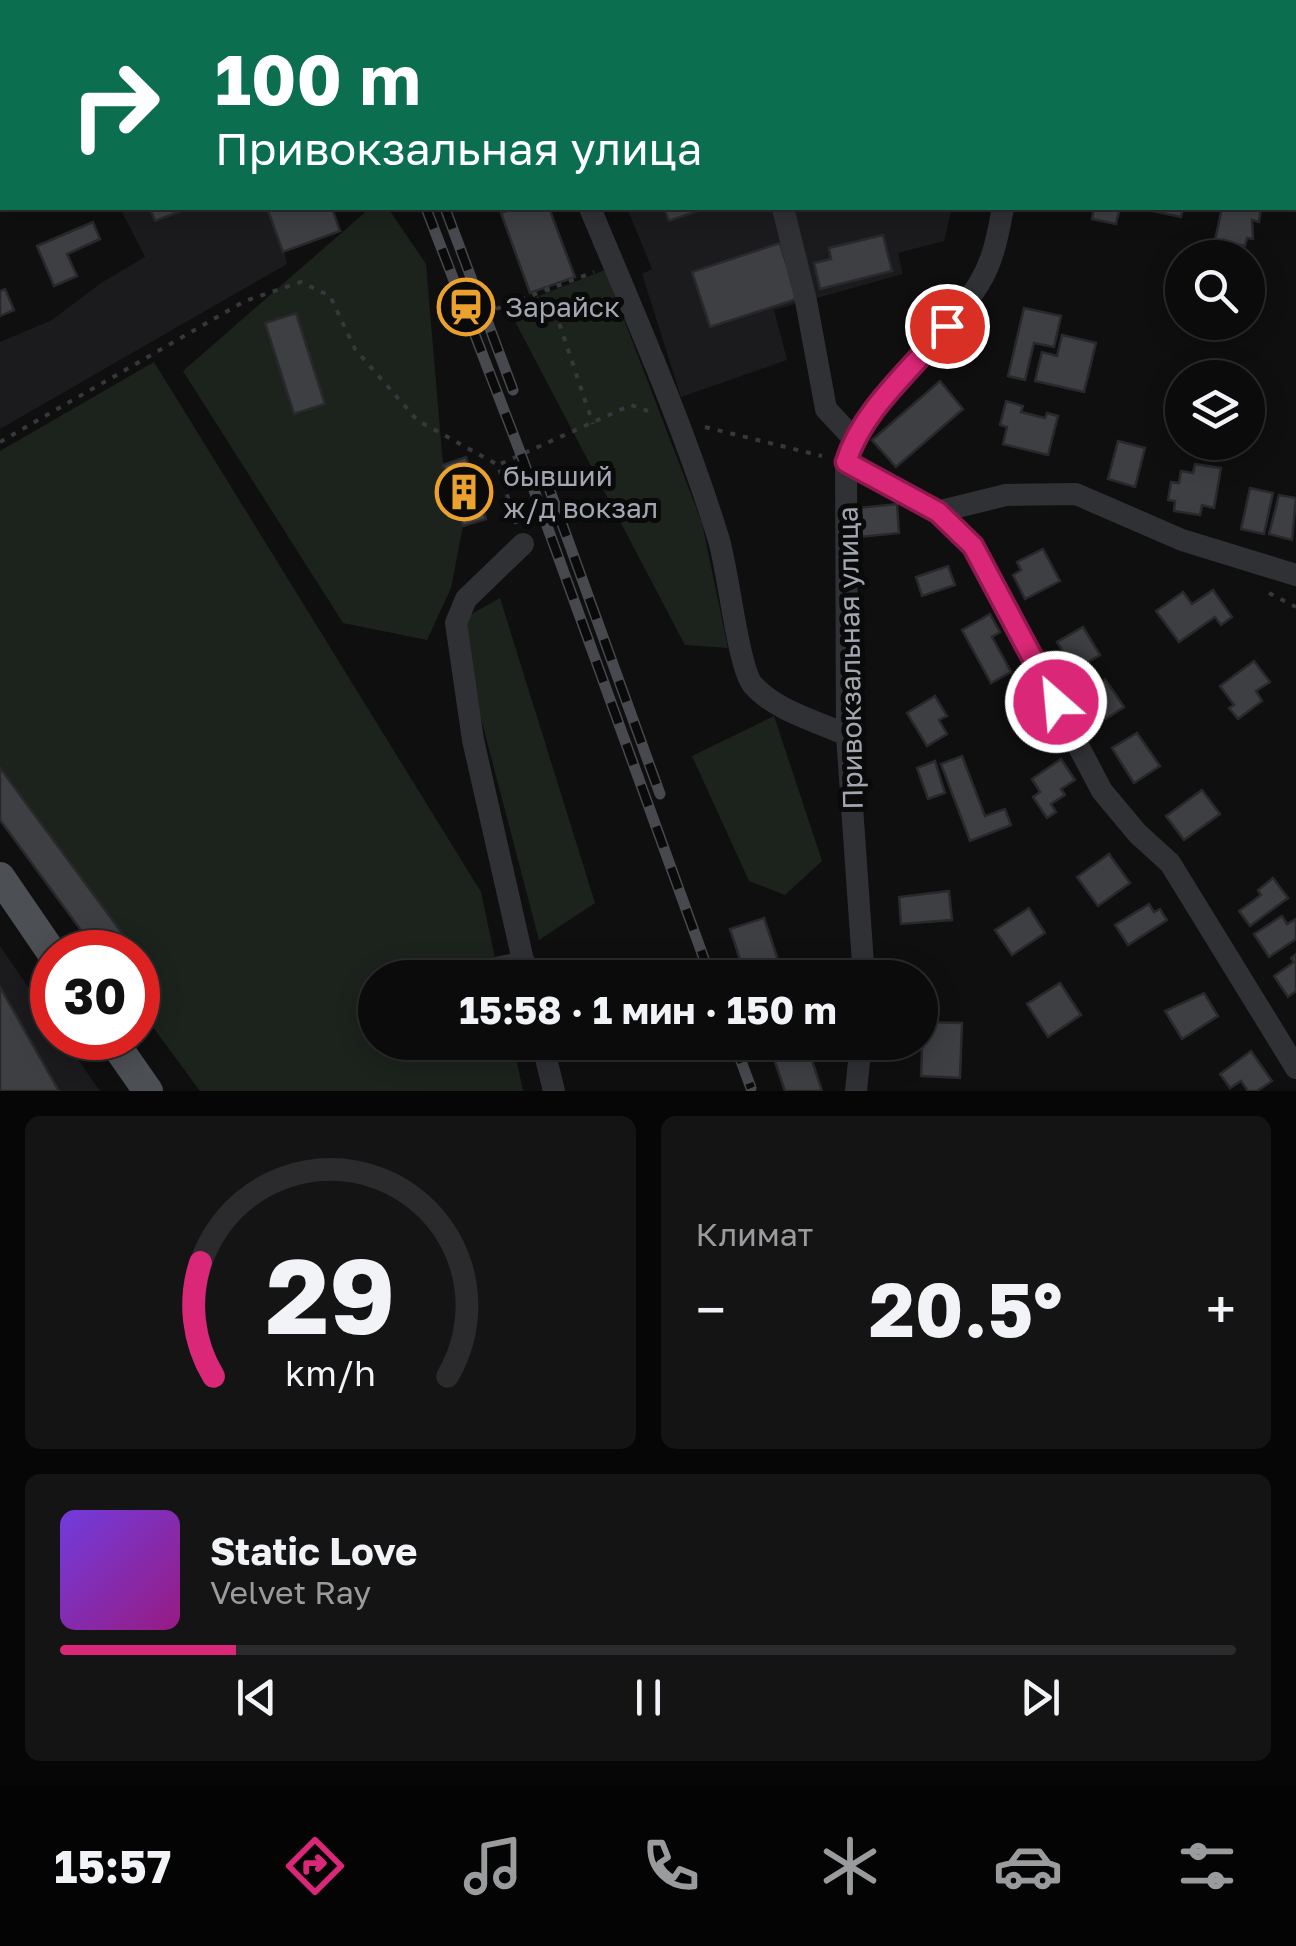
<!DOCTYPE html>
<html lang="ru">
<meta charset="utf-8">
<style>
:root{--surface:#0b0b0c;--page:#141415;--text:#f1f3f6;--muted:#9a9b9d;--line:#2b2b2d;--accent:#db2777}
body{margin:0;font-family:"Golos Text",sans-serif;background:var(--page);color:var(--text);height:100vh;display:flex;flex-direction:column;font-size:38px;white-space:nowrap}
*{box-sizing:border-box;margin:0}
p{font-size:32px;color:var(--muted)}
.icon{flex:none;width:55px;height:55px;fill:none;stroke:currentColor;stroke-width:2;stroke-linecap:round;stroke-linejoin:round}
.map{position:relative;height:1091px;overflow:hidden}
.sheet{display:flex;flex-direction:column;gap:25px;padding:25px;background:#060607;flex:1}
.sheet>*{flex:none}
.hud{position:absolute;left:0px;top:0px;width:1298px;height:210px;box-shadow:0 5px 25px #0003,0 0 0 2px var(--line);background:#0b6e4f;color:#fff;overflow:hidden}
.controls{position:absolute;left:1165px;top:240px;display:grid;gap:20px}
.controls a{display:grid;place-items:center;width:100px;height:100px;border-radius:50%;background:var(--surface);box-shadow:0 5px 25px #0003,0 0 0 2px var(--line);font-size:50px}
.speed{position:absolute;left:30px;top:930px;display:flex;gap:20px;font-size:50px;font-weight:700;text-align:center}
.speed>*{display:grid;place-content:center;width:130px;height:130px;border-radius:50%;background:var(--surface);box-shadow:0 5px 25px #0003,0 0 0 2px var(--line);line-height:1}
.speed .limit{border:15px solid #d22;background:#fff;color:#111}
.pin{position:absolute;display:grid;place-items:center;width:85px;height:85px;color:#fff;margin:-42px;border:5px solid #fff;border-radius:50%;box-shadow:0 2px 10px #0007}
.me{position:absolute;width:110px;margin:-55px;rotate:333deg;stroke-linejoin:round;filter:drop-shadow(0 0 8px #0008)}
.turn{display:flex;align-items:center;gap:35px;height:210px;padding:0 50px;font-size:45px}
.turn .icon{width:130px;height:130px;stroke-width:2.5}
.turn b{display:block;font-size:70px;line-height:85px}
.big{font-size:75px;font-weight:700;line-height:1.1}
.sheet .tile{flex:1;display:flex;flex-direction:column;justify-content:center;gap:15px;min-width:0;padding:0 35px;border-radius:15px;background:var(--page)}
.sheet .dial{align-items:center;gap:0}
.dial svg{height:260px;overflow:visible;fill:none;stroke:var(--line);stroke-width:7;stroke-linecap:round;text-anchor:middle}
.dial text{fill:var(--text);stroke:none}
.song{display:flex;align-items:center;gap:30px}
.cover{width:120px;height:120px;border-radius:15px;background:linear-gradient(135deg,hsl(260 70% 55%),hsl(310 70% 35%))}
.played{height:10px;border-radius:5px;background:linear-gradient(90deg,var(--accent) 15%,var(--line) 15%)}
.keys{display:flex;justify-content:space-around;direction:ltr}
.heat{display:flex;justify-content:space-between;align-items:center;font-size:55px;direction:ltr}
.sheet .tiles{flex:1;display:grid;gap:25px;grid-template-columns:1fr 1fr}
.tile:last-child{grid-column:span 2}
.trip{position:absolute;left:358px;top:960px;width:580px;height:100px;border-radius:50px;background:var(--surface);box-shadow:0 5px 25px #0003,0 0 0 2px var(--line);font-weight:700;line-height:100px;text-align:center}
.tab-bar{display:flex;height:160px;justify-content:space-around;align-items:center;background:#040405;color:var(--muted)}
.tab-bar .icon{width:70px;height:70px}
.tab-bar .on{color:var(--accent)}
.tab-bar b{font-size:45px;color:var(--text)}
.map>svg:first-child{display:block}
.built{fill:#1b1b1d}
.green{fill:#1c231c}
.building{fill:#3e3f43;stroke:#29292c;stroke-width:2.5}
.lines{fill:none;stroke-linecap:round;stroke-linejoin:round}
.path{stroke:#36383c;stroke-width:4;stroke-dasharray:5 8;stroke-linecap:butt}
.minor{stroke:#303135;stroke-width:22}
.major{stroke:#4c4f54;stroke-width:30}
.rail-casing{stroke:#47494e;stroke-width:11}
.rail{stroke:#0a0a0b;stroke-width:8;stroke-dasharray:22;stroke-linecap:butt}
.route-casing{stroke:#8e194d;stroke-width:25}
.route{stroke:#db2777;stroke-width:18}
.labels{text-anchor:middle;stroke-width:10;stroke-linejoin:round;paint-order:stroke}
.poi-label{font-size:28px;fill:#a1a6b1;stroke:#0a0a0b;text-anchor:start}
.street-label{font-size:28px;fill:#a1a6b1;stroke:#0a0a0b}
</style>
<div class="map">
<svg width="1296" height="1091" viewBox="0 0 1296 1091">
<rect width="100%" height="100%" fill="#0f0f10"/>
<g class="built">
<path d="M 544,0 L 999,0 L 999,2 Z"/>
<path d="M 120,208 L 332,208 L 340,231 L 284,251 L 287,264 L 0,429 L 0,342 L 52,320 L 101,283 L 145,257 Z"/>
<path d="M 627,208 L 952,208 L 944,241 L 898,253 L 903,274 L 774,310 L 787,360 L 681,397 L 642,274 L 652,269 Z"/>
<path d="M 0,946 L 52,1022 L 52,1038 L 63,1038 L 100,1091 L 0,1091 Z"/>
</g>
<g class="green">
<path d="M 370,208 L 388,208 L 426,264 L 443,465 L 463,526 L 451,588 L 427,640 L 343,623 L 183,371 Z"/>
<path d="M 605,270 L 702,523 L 728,648 L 685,645 L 508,308 Z"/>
<path d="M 154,362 L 481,892 L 499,977 L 375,978 L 375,1042 L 513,1043 L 523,1091 L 200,1091 L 138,1007 L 138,952 L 97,952 L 0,820 L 0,451 Z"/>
<path d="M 500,598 L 595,903 L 539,940 L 456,623 Z"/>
<path d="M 774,716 L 822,861 L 785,895 L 749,881 L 692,756 Z"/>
</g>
<g class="building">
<path d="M 150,208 L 189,208 L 155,221 Z"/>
<path d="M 267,208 L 332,208 L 340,231 L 283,252 Z"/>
<path d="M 515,208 L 549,208 L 575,277 L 530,293 L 501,213 Z"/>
<path d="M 664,208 L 706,208 L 669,221 Z"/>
<path d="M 1094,208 L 1120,208 L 1116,224 L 1092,219 Z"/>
<path d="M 1138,208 L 1183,208 L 1181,217 Z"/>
<path d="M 1222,208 L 1261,208 L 1259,222 L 1252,220 L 1253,239 L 1247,238 L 1245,246 L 1215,240 Z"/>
<path d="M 93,222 L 100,239 L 67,254 L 77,276 L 54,286 L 37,246 Z"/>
<path d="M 883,235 L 892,271 L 820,289 L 814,263 L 831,259 L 829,248 Z"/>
<path d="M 780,243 L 797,299 L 710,327 L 692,272 Z"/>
<path d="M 5,289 L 14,310 L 0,316 L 0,291 Z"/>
<path d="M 1024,308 L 1061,316 L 1054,347 L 1034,343 L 1025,380 L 1008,376 Z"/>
<path d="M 296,313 L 325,404 L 294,414 L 265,323 Z"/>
<path d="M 1062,335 L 1096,343 L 1084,392 L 1035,381 L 1042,352 L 1057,356 Z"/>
<path d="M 940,381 L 963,409 L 896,467 L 872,440 Z"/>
<path d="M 1006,401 L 1023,406 L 1021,412 L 1045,418 L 1047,413 L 1058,416 L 1048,455 L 1003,444 L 1007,427 L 1000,425 Z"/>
<path d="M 1118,441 L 1145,448 L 1135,487 L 1108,479 Z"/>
<path d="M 466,457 L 486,519 L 463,526 L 443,465 Z"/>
<path d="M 1195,464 L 1221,468 L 1214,508 L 1202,505 L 1200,515 L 1174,511 L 1175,501 L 1168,500 L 1171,482 L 1179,483 L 1181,471 L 1193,473 Z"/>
<path d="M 1250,488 L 1273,493 L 1264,534 L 1241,529 Z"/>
<path d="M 1279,495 L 1296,498 L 1292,540 L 1269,534 Z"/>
<path d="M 897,504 L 899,533 L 860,537 L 857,508 Z"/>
<path d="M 1043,549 L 1060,581 L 1025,599 L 1013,575 L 1021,570 L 1017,562 Z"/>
<path d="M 948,566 L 955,585 L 922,596 L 916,577 Z"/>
<path d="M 1213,590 L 1232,617 L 1221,625 L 1215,617 L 1179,642 L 1156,611 L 1183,592 L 1192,604 Z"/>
<path d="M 990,614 L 1000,632 L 992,637 L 1011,672 L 991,683 L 962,630 Z"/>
<path d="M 1083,627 L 1100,655 L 1074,670 L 1057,642 Z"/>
<path d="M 1254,661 L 1270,682 L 1256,691 L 1262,701 L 1238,719 L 1229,708 L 1234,705 L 1220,686 Z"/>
<path d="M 1105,679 L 1124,707 L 1106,719 L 1088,690 Z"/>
<path d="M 935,696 L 947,716 L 939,720 L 947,734 L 927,746 L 907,713 Z"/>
<path d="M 1137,733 L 1160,766 L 1134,783 L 1112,748 Z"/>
<path d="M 962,756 L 985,816 L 1005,809 L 1011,825 L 970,841 L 941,764 Z"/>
<path d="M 1061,759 L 1075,780 L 1061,789 L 1065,795 L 1051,804 L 1056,812 L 1047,818 L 1033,797 L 1040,792 L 1032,779 Z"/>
<path d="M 935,761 L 945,793 L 928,799 L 917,768 Z"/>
<path d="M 0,768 L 136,952 L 97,952 L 0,820 Z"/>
<path d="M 1202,790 L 1220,814 L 1184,840 L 1166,816 Z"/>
<path d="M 1109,854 L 1130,883 L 1098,906 L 1077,877 Z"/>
<path d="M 1273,878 L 1288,898 L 1250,926 L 1239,911 L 1261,895 L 1258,890 Z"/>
<path d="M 949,891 L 952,920 L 901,924 L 899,897 Z"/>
<path d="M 1149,904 L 1154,912 L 1160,909 L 1167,920 L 1128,945 L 1115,925 Z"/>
<path d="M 1029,908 L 1045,933 L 1012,955 L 995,930 Z"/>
<path d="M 1282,916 L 1287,924 L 1296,919 L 1296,939 L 1269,957 L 1254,934 Z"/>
<path d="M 764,918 L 784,978 L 746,978 L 730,929 Z"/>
<path d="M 1296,954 L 1296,991 L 1288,997 L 1274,976 L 1294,962 L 1291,958 Z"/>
<path d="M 1060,983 L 1081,1015 L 1048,1037 L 1027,1004 Z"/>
<path d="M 0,987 L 59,1091 L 0,1091 Z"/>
<path d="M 1204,993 L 1218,1016 L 1182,1039 L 1165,1011 Z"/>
<path d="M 923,1022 L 962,1023 L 960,1078 L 921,1076 Z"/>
<path d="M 768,1042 L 806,1042 L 822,1091 L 785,1091 Z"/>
<path d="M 1251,1051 L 1272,1081 L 1257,1091 L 1248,1091 L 1241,1081 L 1230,1088 L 1220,1074 Z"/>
</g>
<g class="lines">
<g class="path">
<path d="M 547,287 L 593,424"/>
<path d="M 496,309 L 594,272"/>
<path d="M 705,427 L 822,456"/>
<path d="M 0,442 L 245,301 L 301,282 L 330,296 L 355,349 L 417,420 L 498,465"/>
<path d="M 516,524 L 498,465 L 631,405 L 648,411"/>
<path d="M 1269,593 L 1296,607"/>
</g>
<g class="minor">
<path d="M 502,0 L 503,2"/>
<path d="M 742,0 L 742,2"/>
<path d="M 1049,2 L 1049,0"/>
<path d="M 1295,144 L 1296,144"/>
<path d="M 590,208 C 635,316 683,424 718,537 C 728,567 738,668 753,685 C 776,711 816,721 847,735"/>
<path d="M 783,208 L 806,301 L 826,409 L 853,438"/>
<path d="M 846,462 L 937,512 L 973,546 L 1102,791 L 1138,834 L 1170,863 L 1296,1068"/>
<path d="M 937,512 L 1006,495 L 1076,494 L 1182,540 L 1296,575"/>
<path d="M 523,544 L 466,599 L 456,623 L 473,740 L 527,978"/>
<path d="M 497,968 L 524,962"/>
<path d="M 864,978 L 847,735 L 846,462 C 868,390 943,345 980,282 C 994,259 998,233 1003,208"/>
<path d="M 542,1042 L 554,1091"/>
<path d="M 856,1091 L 861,1042"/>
</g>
<g class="major">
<path d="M 0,877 L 52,953"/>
<path d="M 111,1038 L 148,1091"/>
</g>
<g class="rail-casing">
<g id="rail">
<path d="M 327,0 L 328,2"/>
<path d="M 348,0 L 349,2"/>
<path d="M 366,0 L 367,2"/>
<path d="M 426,208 L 522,457 L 711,978"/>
<path d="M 445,208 L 513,390"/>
<path d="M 544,474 L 660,794"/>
<path d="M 734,1042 L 751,1088"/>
</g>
</g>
<use href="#rail" class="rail"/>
</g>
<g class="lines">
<g class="route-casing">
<path id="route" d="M 947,326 C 912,370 863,408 846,462 L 938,512 L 973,546 L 1056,702"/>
</g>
<use href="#route" class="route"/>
</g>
<defs>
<g id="station-ring" transform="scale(2.875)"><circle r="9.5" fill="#0a0a0b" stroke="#eba12d" stroke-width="1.5"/><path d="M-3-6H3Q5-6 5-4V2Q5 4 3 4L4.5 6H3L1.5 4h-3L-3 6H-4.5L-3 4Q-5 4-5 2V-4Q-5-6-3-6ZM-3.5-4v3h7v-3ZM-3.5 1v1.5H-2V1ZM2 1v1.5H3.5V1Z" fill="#eba12d"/></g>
<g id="building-ring" transform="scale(2.875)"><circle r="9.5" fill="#0a0a0b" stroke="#eba12d" stroke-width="1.5"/><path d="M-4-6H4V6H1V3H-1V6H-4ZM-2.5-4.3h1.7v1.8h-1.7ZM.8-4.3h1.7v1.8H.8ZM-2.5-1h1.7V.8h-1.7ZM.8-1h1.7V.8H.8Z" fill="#eba12d"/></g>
</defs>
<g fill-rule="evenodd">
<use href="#station-ring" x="466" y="307"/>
<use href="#building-ring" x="464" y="492"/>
</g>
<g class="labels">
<g class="poi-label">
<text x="505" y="317">Зарайск</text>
<text x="503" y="486">бывший<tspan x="503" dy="32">ж/д вокзал</tspan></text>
</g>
<g class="street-label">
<text transform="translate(850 658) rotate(-91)" y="10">Привокзальная улица</text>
</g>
</g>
</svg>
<div class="controls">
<a><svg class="icon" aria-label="search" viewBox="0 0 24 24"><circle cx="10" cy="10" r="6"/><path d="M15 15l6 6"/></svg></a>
<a><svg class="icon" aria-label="layers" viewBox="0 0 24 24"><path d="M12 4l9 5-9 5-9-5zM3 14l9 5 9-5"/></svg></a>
</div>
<div class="speed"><div class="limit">30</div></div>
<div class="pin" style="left:947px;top:326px;background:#d93025"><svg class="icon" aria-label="arrive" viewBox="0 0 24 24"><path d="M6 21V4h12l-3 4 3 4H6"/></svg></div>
<svg class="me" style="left:1056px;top:702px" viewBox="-20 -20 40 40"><circle r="17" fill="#db2777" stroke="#fff" stroke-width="3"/><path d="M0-11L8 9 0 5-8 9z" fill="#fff"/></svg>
<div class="trip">15:58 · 1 мин · 150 m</div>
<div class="hud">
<div class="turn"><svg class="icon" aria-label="right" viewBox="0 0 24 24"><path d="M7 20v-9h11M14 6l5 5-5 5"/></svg><div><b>100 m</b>Привокзальная улица</div></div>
</div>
</div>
<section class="sheet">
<div class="tiles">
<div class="tile dial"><svg viewBox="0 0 100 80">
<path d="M14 69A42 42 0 1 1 86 69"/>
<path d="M14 69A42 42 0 0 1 10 34" stroke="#db2777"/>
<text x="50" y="56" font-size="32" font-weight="700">29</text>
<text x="50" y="72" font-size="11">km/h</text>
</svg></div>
<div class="tile"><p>Климат</p>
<div class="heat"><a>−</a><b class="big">20.5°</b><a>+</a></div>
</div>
<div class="tile">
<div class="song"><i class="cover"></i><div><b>Static Love</b><p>Velvet Ray</p></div></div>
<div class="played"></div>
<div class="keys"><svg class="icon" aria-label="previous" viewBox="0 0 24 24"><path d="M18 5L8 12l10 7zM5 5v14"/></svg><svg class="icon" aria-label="pause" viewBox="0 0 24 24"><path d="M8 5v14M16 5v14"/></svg><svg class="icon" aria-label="next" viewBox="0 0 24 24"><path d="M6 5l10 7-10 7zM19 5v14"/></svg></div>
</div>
</div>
</section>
<nav class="tab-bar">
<b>15:57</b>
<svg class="icon on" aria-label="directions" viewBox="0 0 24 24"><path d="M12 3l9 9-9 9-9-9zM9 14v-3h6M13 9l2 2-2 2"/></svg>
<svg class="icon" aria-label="music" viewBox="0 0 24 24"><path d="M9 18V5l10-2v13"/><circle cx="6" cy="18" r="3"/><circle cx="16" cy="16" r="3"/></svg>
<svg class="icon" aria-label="phone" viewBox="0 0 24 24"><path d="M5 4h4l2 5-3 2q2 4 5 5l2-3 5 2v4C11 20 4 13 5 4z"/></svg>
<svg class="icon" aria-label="climate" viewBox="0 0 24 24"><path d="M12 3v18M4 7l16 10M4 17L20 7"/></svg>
<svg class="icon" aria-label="car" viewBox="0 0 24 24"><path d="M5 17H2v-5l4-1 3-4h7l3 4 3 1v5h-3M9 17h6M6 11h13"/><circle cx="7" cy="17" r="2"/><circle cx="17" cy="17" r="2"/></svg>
<svg class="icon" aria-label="filters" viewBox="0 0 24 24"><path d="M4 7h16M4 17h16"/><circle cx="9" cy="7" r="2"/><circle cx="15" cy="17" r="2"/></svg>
</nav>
